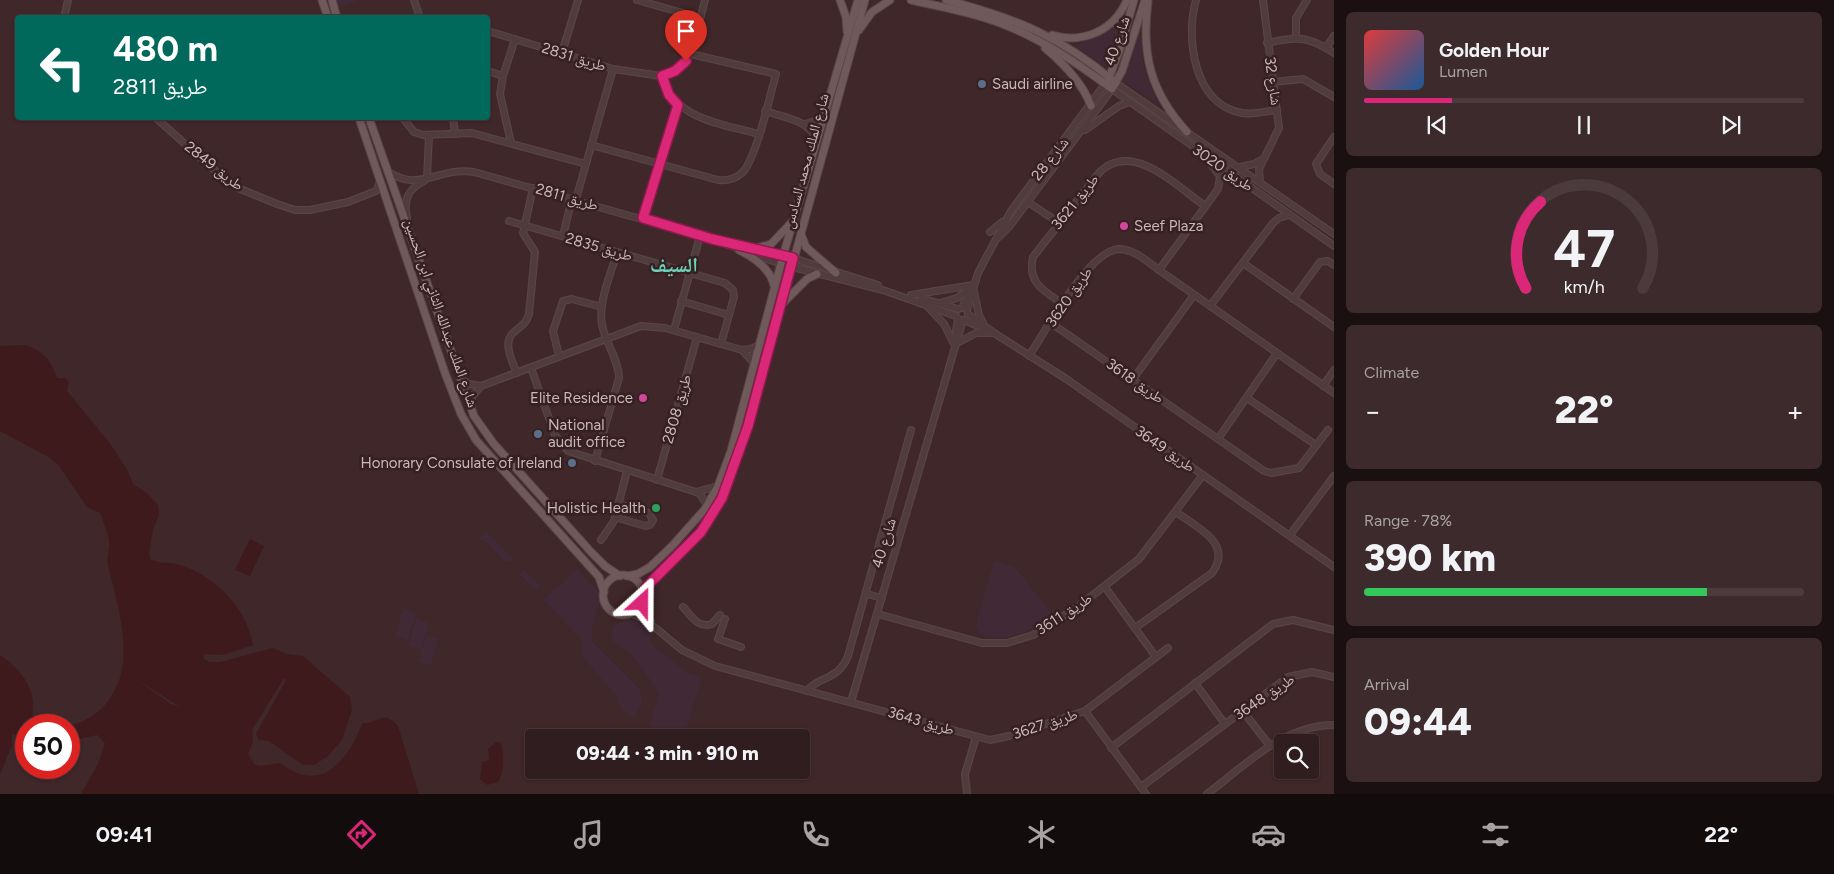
<!DOCTYPE html>
<meta charset="utf-8">
<style>
:root{--surface:#301d1f;--page:#3c2a2c;--text:#f1f3f6;--muted:#a8a2a4;--line:#4b3b3d;--accent:#db2777}
body{margin:0;font-family:Figtree,"Noto Naskh Arabic",sans-serif;background:var(--page);color:var(--text);height:100vh;display:flex;flex-direction:column;font-size:19px;white-space:nowrap}
*{box-sizing:border-box;margin:0}
p{font-size:16px;color:var(--muted)}
.icon{flex:none;width:28px;height:28px;fill:none;stroke:currentColor;stroke-width:2;stroke-linecap:round;stroke-linejoin:round}
.map{position:relative;flex:1;overflow:hidden}
.drawer{display:flex;flex-direction:column;gap:12px;padding:12px;background:#1a1011;width:500px}
.drawer>*{flex:none}
.banner{position:absolute;left:15px;top:15px;width:475px;height:105px;border-radius:5px;box-shadow:0 1px 4px #0004,0 0 0 1px var(--line);background:#00695c;color:#fff;overflow:hidden}
.controls{position:absolute;left:1274px;top:734px;display:grid;gap:10px}
.controls a{display:grid;place-items:center;width:45px;height:45px;border-radius:5px;background:var(--surface);box-shadow:0 1px 4px #0004,0 0 0 1px var(--line);font-size:25px}
.speed{position:absolute;left:15px;top:714px;display:flex;gap:10px;font-size:25px;font-weight:700;text-align:center}
.speed>*{display:grid;place-content:center;width:65px;height:65px;border-radius:50%;background:var(--surface);box-shadow:0 1px 4px #0004,0 0 0 1px var(--line);line-height:1}
.speed .limit{border:8px solid #d22;background:#fff;color:#111}
.pin{position:absolute;display:grid;place-items:center;width:42px;height:42px;color:#fff;margin:-51px -21px;border-radius:50% 50% 50% 0;rotate:-45deg;box-shadow:0 0 5px #0007}
.pin .icon{rotate:45deg}
.me{position:absolute;width:55px;margin:-28px;rotate:24deg;stroke-linejoin:round;filter:drop-shadow(0 0 4px #0008)}
.turn{display:flex;align-items:center;gap:18px;height:105px;padding:0 15px;font-size:22px}
.turn .icon{width:65px;height:65px;stroke-width:2.5}
.turn b{display:block;font-size:35px;line-height:42px}
.big{font-size:38px;font-weight:800;line-height:1.1}
.drawer .tile{flex:1;display:flex;flex-direction:column;justify-content:center;gap:8px;min-width:0;padding:0 18px;border-radius:8px;background:var(--page)}
.drawer .dial{align-items:center;gap:0}
.dial svg{height:130px;overflow:visible;fill:none;stroke:var(--line);stroke-width:7;stroke-linecap:round;text-anchor:middle}
.dial text{fill:var(--text);stroke:none}
.song{display:flex;align-items:center;gap:15px}
.cover{width:60px;height:60px;border-radius:8px;background:linear-gradient(135deg,hsl(0 70% 55%),hsl(210 70% 35%))}
.played{height:5px;border-radius:2px;background:linear-gradient(90deg,var(--accent) 20%,var(--line) 20%)}
.keys{display:flex;justify-content:space-around;direction:ltr}
.heat{display:flex;justify-content:space-between;align-items:center;font-size:28px;direction:ltr}
.charge{height:8px;border-radius:4px;background:linear-gradient(90deg,#34c759 78%,var(--line) 0)}
.trip{position:absolute;left:525px;top:729px;width:285px;height:50px;border-radius:5px;background:var(--surface);box-shadow:0 1px 4px #0004,0 0 0 1px var(--line);font-weight:800;line-height:50px;text-align:center}
.dock{display:flex;height:80px;justify-content:space-around;align-items:center;background:#130c0c;color:var(--muted)}
.dock .icon{width:35px;height:35px}
.dock .selected{color:var(--accent)}
.dock b{font-size:22px;color:var(--text)}
main{display:flex;flex:1;min-height:0}
.map>svg:first-child{display:block}
.green{fill:#412936}
.water{fill:#3e1a1d;fill-rule:evenodd}
.lines{fill:none;stroke-linecap:round;stroke-linejoin:round}
.minor-casing{stroke:#594546;stroke-width:8}
.major-casing{stroke:#594546;stroke-width:9}
.minor{stroke:#503b3d;stroke-width:5.5}
.major{stroke:#70595b;stroke-width:7}
.route-casing{stroke:#8e194d;stroke-width:12}
.route{stroke:#db2777;stroke-width:9}
.service-dot{fill:#5c6f8a;stroke:#362022;stroke-width:2}
.hotel-dot{fill:#d1479c;stroke:#362022;stroke-width:2}
.leisure-dot{fill:#2e9e5b;stroke:#362022;stroke-width:2}
.labels{text-anchor:middle;stroke-width:5;stroke-linejoin:round;paint-order:stroke}
.street-label{font-size:15px;fill:#cab8b9;stroke:#362022}
.poi-label{font-size:15px;fill:#cab8b9;stroke:#362022;text-anchor:start}
.district-label{font-size:20px;font-weight:bold;fill:#6bd2ba;stroke:#362022}
</style>
<main>
<div class="map">
<svg width="1334" height="794" viewBox="0 0 1334 794">
<rect width="100%" height="100%" fill="#402729"/>
<g class="green">
<path d="M 335,0 L 354,0 L 357,2 L 337,8 Z"/>
<path d="M 1124,15 L 1106,67 L 1075,46 L 1104,32 Z"/>
<path d="M 1139,26 L 1143,65 L 1158,104 L 1121,80 L 1131,60 Z"/>
<path d="M 486,531 L 512,557 L 512,562 L 505,561 L 484,540 L 481,541 L 479,539 Z"/>
<path d="M 994,560 L 1014,566 L 1054,616 C 1035,629 1002,646 979,634 L 976,627 L 977,620 Z"/>
<path d="M 522,568 L 540,585 L 535,590 L 520,575 Z"/>
<path d="M 577,569 L 596,589 L 601,598 L 592,628 L 592,641 L 640,689 L 642,703 L 634,718 L 621,708 L 618,698 L 582,656 L 582,640 L 543,600 Z"/>
<path d="M 403,609 L 416,613 L 408,640 L 395,636 Z"/>
<path d="M 416,619 L 429,623 L 421,650 L 408,646 Z"/>
<path d="M 628,619 L 643,623 L 653,631 L 650,643 L 687,672 L 702,677 L 684,737 L 646,737 L 659,693 C 645,672 632,652 610,639 L 615,625 Z"/>
<path d="M 426,635 L 439,638 L 431,666 L 418,662 Z"/>
</g>
<g class="water">
<path d="M 25,345 C 43,350 52,361 57,378 L 65,378 L 69,382 L 67,391 L 109,442 L 128,471 L 133,484 L 147,493 L 158,505 L 159,515 L 153,530 L 149,553 L 150,559 C 158,564 168,562 177,564 C 215,575 246,607 253,645 L 223,655 L 207,654 L 203,656 L 204,659 L 210,662 L 220,662 L 273,648 L 287,654 L 303,656 L 350,697 L 352,710 L 342,740 L 328,756 L 314,765 L 303,765 L 269,741 L 259,740 L 256,734 L 286,680 L 284,678 L 252,730 L 253,741 L 248,754 L 254,764 L 260,766 L 280,763 C 311,786 333,777 353,744 C 357,738 358,730 363,723 C 379,724 383,708 398,726 L 419,794 L 81,794 L 98,764 L 105,743 L 97,735 L 69,741 L 69,725 C 83,723 95,715 105,705 C 139,666 118,609 108,565 C 106,558 110,550 109,542 C 108,533 103,522 100,513 L 87,507 L 59,466 L 50,458 L 0,431 L 0,346 ZM 133,677 L 180,707 L 171,704 Z"/>
<path d="M 250,539 L 264,546 L 250,576 L 235,570 Z"/>
<path d="M 0,655 C 24,672 39,692 31,722 L 39,725 L 26,725 L 26,737 L 12,734 L 12,745 L 0,775 Z"/>
<path d="M 496,742 L 501,743 C 504,753 505,773 498,782 L 487,785 L 480,779 L 482,762 L 489,760 L 488,749 Z"/>
</g>
<g class="lines">
<g class="minor-casing">
<g id="minor">
<path d="M 414,0 L 420,18"/>
<path d="M 637,0 L 700,18"/>
<path d="M 1196,0 C 1185,38 1194,105 1242,113 C 1254,115 1266,111 1277,110"/>
<path d="M 64,18 L 68,0"/>
<path d="M 488,31 L 613,69 L 661,76 L 675,71 L 691,54 L 705,0"/>
<path d="M 1296,37 L 1296,18 L 1307,0"/>
<path d="M 1267,43 C 1296,36 1309,36 1334,53"/>
<path d="M 1326,48 L 1334,36"/>
<path d="M 562,53 L 578,0"/>
<path d="M 488,71 L 503,76"/>
<path d="M 661,76 C 675,120 720,123 758,134"/>
<path d="M 1273,82 L 1303,79 L 1334,97"/>
<path d="M 1116,83 L 1334,234"/>
<path d="M 765,111 C 783,117 810,120 816,140"/>
<path d="M 156,118 L 221,176 L 238,188 L 277,204 L 295,210 L 310,210 L 348,202 L 376,191 L 380,182"/>
<path d="M 403,118 L 414,132 L 423,135 L 472,133 L 586,164"/>
<path d="M 453,118 L 455,134"/>
<path d="M 805,124 L 822,119"/>
<path d="M 1085,130 L 1119,106 L 1129,102"/>
<path d="M 1334,137 L 1316,164 L 1320,174 L 1334,184"/>
<path d="M 511,143 L 500,94 L 503,76 L 515,39"/>
<path d="M 591,145 L 718,180 C 727,181 735,179 742,173 C 756,160 770,95 776,74 L 691,54"/>
<path d="M 1240,167 L 1254,164 L 1263,159"/>
<path d="M 387,171 C 420,194 439,166 474,172 L 712,239 L 781,264 L 883,290 L 956,316"/>
<path d="M 427,178 L 429,135"/>
<path d="M 1260,182 L 1259,169 L 1279,128 L 1263,0"/>
<path d="M 576,199 L 613,69"/>
<path d="M 1028,202 L 1059,223"/>
<path d="M 407,218 C 403,200 408,189 424,181"/>
<path d="M 643,219 L 678,105"/>
<path d="M 509,221 L 725,283 L 733,290 L 734,297 L 721,344"/>
<path d="M 990,232 L 1002,222"/>
<path d="M 563,236 L 572,198"/>
<path d="M 999,237 L 1009,227 L 1112,89 L 1334,246"/>
<path d="M 724,241 L 793,258 L 878,285"/>
<path d="M 1243,263 L 1334,327"/>
<path d="M 1159,270 L 1218,189 L 1220,176 L 1210,163"/>
<path d="M 974,292 L 979,315 L 983,323"/>
<path d="M 911,295 L 973,285"/>
<path d="M 921,298 L 958,309"/>
<path d="M 1293,299 L 1320,262 L 1328,261 L 1334,265"/>
<path d="M 681,301 L 729,315"/>
<path d="M 940,303 L 957,298 L 971,288"/>
<path d="M 1063,304 C 1044,291 1027,283 1033,257 L 1098,174 C 1131,138 1176,186 1205,206"/>
<path d="M 926,305 L 944,324 L 954,344"/>
<path d="M 1210,306 L 1273,223 L 1279,218 L 1289,215"/>
<path d="M 962,308 L 968,294"/>
<path d="M 967,310 L 978,273 L 1011,211 L 1105,84"/>
<path d="M 968,314 L 994,333 L 1065,378 L 1334,567"/>
<path d="M 964,320 L 985,329"/>
<path d="M 1051,323 L 1264,471 L 1271,473 L 1299,468 L 1328,430"/>
<path d="M 674,330 L 700,236"/>
<path d="M 955,337 L 958,319"/>
<path d="M 957,343 L 976,333 L 994,333"/>
<path d="M 742,350 L 754,363"/>
<path d="M 559,356 L 553,331 L 563,301 L 572,299 L 602,307"/>
<path d="M 1029,356 C 1045,332 1089,250 1119,249 C 1134,249 1148,262 1159,270 L 1334,393"/>
<path d="M 531,368 L 555,435 L 568,451 L 696,492 L 700,494 L 707,505"/>
<path d="M 517,373 C 512,361 502,342 514,332 C 522,325 526,324 529,314 L 535,252 L 523,233 L 533,188"/>
<path d="M 460,378 L 469,384 L 481,386"/>
<path d="M 1133,379 L 1194,295"/>
<path d="M 1323,386 L 1334,370"/>
<path d="M 1247,398 L 1316,445"/>
<path d="M 472,405 L 472,397 L 481,386 L 641,326 L 665,328 L 742,350 L 751,349 L 759,345"/>
<path d="M 1218,439 L 1277,353"/>
<path d="M 595,461 L 619,378 C 619,361 607,345 603,329 C 596,305 611,275 617,252"/>
<path d="M 657,480 L 697,337"/>
<path d="M 696,492 L 718,486"/>
<path d="M 615,517 L 645,526 L 650,525 L 653,520 L 649,513 L 619,504"/>
<path d="M 1290,535 L 1334,476"/>
<path d="M 601,540 L 614,521 L 627,471"/>
<path d="M 1105,587 L 1156,657"/>
<path d="M 867,594 L 882,598"/>
<path d="M 642,603 L 651,621"/>
<path d="M 683,607 C 691,616 699,629 712,624 L 720,615"/>
<path d="M 630,613 L 646,620 L 682,650 L 715,666 L 990,740 L 1009,736 L 1085,711 L 1168,648"/>
<path d="M 878,614 L 982,643 L 1007,643 L 1033,635 L 1079,606 L 1139,559 L 1203,475"/>
<path d="M 725,619 L 718,639 L 741,647"/>
<path d="M 1135,628 L 1212,573 C 1234,543 1196,527 1176,512"/>
<path d="M 1195,683 L 1225,724"/>
<path d="M 807,691 C 818,676 838,681 848,656 L 911,430"/>
<path d="M 851,702 L 963,320"/>
<path d="M 1242,710 L 1270,746"/>
<path d="M 1085,711 L 1146,794"/>
<path d="M 1111,748 L 1273,624 L 1293,620 L 1334,630"/>
<path d="M 1141,787 L 1288,677 L 1312,672 L 1334,677"/>
<path d="M 967,794 L 965,774 L 976,737"/>
<path d="M 1207,794 C 1245,765 1284,725 1334,725"/>
</g>
</g>
<g class="major-casing">
<g id="major">
<path d="M 322,0 L 328,18"/>
<path d="M 332,0 L 337,18"/>
<path d="M 840,0 L 846,17 L 847,31"/>
<path d="M 911,0 C 941,7 972,12 1000,23 C 1042,39 1077,63 1112,89 L 1122,71 L 1145,0"/>
<path d="M 946,0 C 1015,18 1060,36 1116,83"/>
<path d="M 1148,2 C 1141,55 1151,93 1187,132"/>
<path d="M 859,30 L 872,12 L 890,0"/>
<path d="M 1052,35 C 1083,44 1114,31 1127,0"/>
<path d="M 1045,48 C 1063,63 1083,84 1091,106"/>
<path d="M 1108,80 L 1119,52 L 1134,0"/>
<path d="M 359,118 L 445,373 L 461,414 L 476,440 L 599,577 L 604,592"/>
<path d="M 369,118 L 474,416 L 494,444 L 591,552 L 605,566 L 620,576"/>
<path d="M 801,234 L 806,247 L 836,273"/>
<path d="M 757,248 L 771,244 L 794,220"/>
<path d="M 739,250 C 753,257 771,269 774,286"/>
<path d="M 782,304 L 807,279 L 817,274"/>
<circle cx="623" cy="595" r="20"/>
<path d="M 627,576 L 638,574 L 650,567 L 672,546 L 705,509 L 718,486 L 731,451 L 783,256 L 858,0"/>
<path d="M 643,592 C 658,568 684,553 701,531 C 726,500 734,463 748,427 L 865,0"/>
</g>
</g>
<use href="#minor" class="minor"/>
<use href="#major" class="major"/>
</g>
<g class="lines">
<g class="route-casing">
<path id="route" d="M 642,603 L 643,592 L 647,586 L 701,532 L 722,498 L 748,426 L 793,258 L 712,239 L 643,218 L 678,105 L 669,95 L 662,76 L 675,71 L 686,61"/>
</g>
<use href="#route" class="route"/>
</g>
<g class="service-dot">
<circle cx="982" cy="84" r="5"/>
<circle cx="538" cy="434" r="5"/>
<circle cx="572" cy="463" r="5"/>
</g>
<g class="hotel-dot">
<circle cx="1124" cy="226" r="5"/>
<circle cx="643" cy="398" r="5"/>
</g>
<circle class="leisure-dot" cx="656" cy="508" r="5"/>
<g class="labels">
<g class="street-label">
<text transform="translate(1117 41) rotate(-71)" y="5">شارع 40</text>
<text transform="translate(574 57) rotate(17)" y="5">طريق 2831</text>
<text transform="translate(1273 81) rotate(82)" y="5">شارع 32</text>
<text transform="translate(1050 159) rotate(-52)" y="5">شارع 28</text>
<text transform="translate(806 161) rotate(-75)" y="5">شارع الملك محمد السادس</text>
<text transform="translate(214 166) rotate(38)" y="5">طريق 2849</text>
<text transform="translate(1223 168) rotate(35)" y="5">طريق 3020</text>
<text transform="translate(567 197) rotate(16)" y="5">طريق 2811</text>
<text transform="translate(1075 202) rotate(-51)" y="5">طريق 3621</text>
<text transform="translate(599 247) rotate(16)" y="5">طريق 2835</text>
<text transform="translate(1069 297) rotate(-55)" y="5">طريق 3620</text>
<text transform="translate(441 313) rotate(71)" y="5">شارع الملك عبدالله الثاني ابن الحسين</text>
<text transform="translate(1135 381) rotate(35)" y="5">طريق 3618</text>
<text transform="translate(677 409) rotate(-74)" y="5">طريق 2808</text>
<text transform="translate(1165 449) rotate(35)" y="5">طريق 3649</text>
<text transform="translate(884 543) rotate(-73)" y="5">شارع 40</text>
<text transform="translate(1064 614) rotate(-33)" y="5">طريق 3611</text>
<text transform="translate(1264 697) rotate(-34)" y="5">طريق 3648</text>
<text transform="translate(921 721) rotate(16)" y="5">طريق 3643</text>
<text transform="translate(1045 724) rotate(-18)" y="5">طريق 3627</text>
</g>
<g class="poi-label">
<text x="992" y="89">Saudi airline</text>
<text x="1134" y="231">Seef Plaza</text>
<text x="633" y="403" text-anchor="end">Elite Residence</text>
<text x="548" y="430">National<tspan x="548" dy="17">audit office</tspan></text>
<text x="562" y="468" text-anchor="end">Honorary Consulate of Ireland</text>
<text x="646" y="513" text-anchor="end">Holistic Health</text>
</g>
<g class="district-label">
<text x="674" y="272">السيف</text>
</g>
</g>
</svg>
<div class="controls">
<a><svg class="icon" aria-label="search" viewBox="0 0 24 24"><circle cx="10" cy="10" r="6"/><path d="M15 15l6 6"/></svg></a>
</div>
<div class="speed"><div class="limit">50</div></div>
<div class="pin" style="left:686px;top:61px;background:#d93025"><svg class="icon" aria-label="arrive" viewBox="0 0 24 24"><path d="M6 21V4h12l-3 4 3 4H6"/></svg></div>
<svg class="me" style="left:642px;top:603px" viewBox="-20 -20 40 40"><path d="M0-17L14 15 0 8-14 15z" fill="#db2777" stroke="#fff" stroke-width="4"/></svg>
<div class="trip">09:44 · 3 min · 910 m</div>
<div class="banner">
<div class="turn"><svg class="icon" aria-label="left" viewBox="0 0 24 24"><path d="M17 20v-9H6M10 6l-5 5 5 5"/></svg><div><b>480 m</b>طريق 2811</div></div>
</div>
</div>
<section class="drawer">
<div class="tile">
<div class="song"><i class="cover"></i><div><b>Golden Hour</b><p>Lumen</p></div></div>
<div class="played"></div>
<div class="keys"><svg class="icon" aria-label="previous" viewBox="0 0 24 24"><path d="M18 5L8 12l10 7zM5 5v14"/></svg><svg class="icon" aria-label="pause" viewBox="0 0 24 24"><path d="M8 5v14M16 5v14"/></svg><svg class="icon" aria-label="next" viewBox="0 0 24 24"><path d="M6 5l10 7-10 7zM19 5v14"/></svg></div>
</div>
<div class="tile dial"><svg viewBox="0 0 100 80">
<path d="M14 69A42 42 0 1 1 86 69"/>
<path d="M14 69A42 42 0 0 1 23 16" stroke="#db2777"/>
<text x="50" y="56" font-size="32" font-weight="700">47</text>
<text x="50" y="72" font-size="11">km/h</text>
</svg></div>
<div class="tile"><p>Climate</p>
<div class="heat"><a>−</a><b class="big">22°</b><a>+</a></div>
</div>
<div class="tile"><p>Range · 78%</p><b class="big">390 km</b><div class="charge"></div></div>
<div class="tile"><p>Arrival</p><b class="big">09:44</b></div>
</section>
</main>
<nav class="dock">
<b>09:41</b>
<svg class="icon selected" aria-label="directions" viewBox="0 0 24 24"><path d="M12 3l9 9-9 9-9-9zM9 14v-3h6M13 9l2 2-2 2"/></svg>
<svg class="icon" aria-label="music" viewBox="0 0 24 24"><path d="M9 18V5l10-2v13"/><circle cx="6" cy="18" r="3"/><circle cx="16" cy="16" r="3"/></svg>
<svg class="icon" aria-label="phone" viewBox="0 0 24 24"><path d="M5 4h4l2 5-3 2q2 4 5 5l2-3 5 2v4C11 20 4 13 5 4z"/></svg>
<svg class="icon" aria-label="climate" viewBox="0 0 24 24"><path d="M12 3v18M4 7l16 10M4 17L20 7"/></svg>
<svg class="icon" aria-label="car" viewBox="0 0 24 24"><path d="M5 17H2v-5l4-1 3-4h7l3 4 3 1v5h-3M9 17h6M6 11h13"/><circle cx="7" cy="17" r="2"/><circle cx="17" cy="17" r="2"/></svg>
<svg class="icon" aria-label="filters" viewBox="0 0 24 24"><path d="M4 7h16M4 17h16"/><circle cx="9" cy="7" r="2"/><circle cx="15" cy="17" r="2"/></svg>
<b>22°</b>
</nav>
